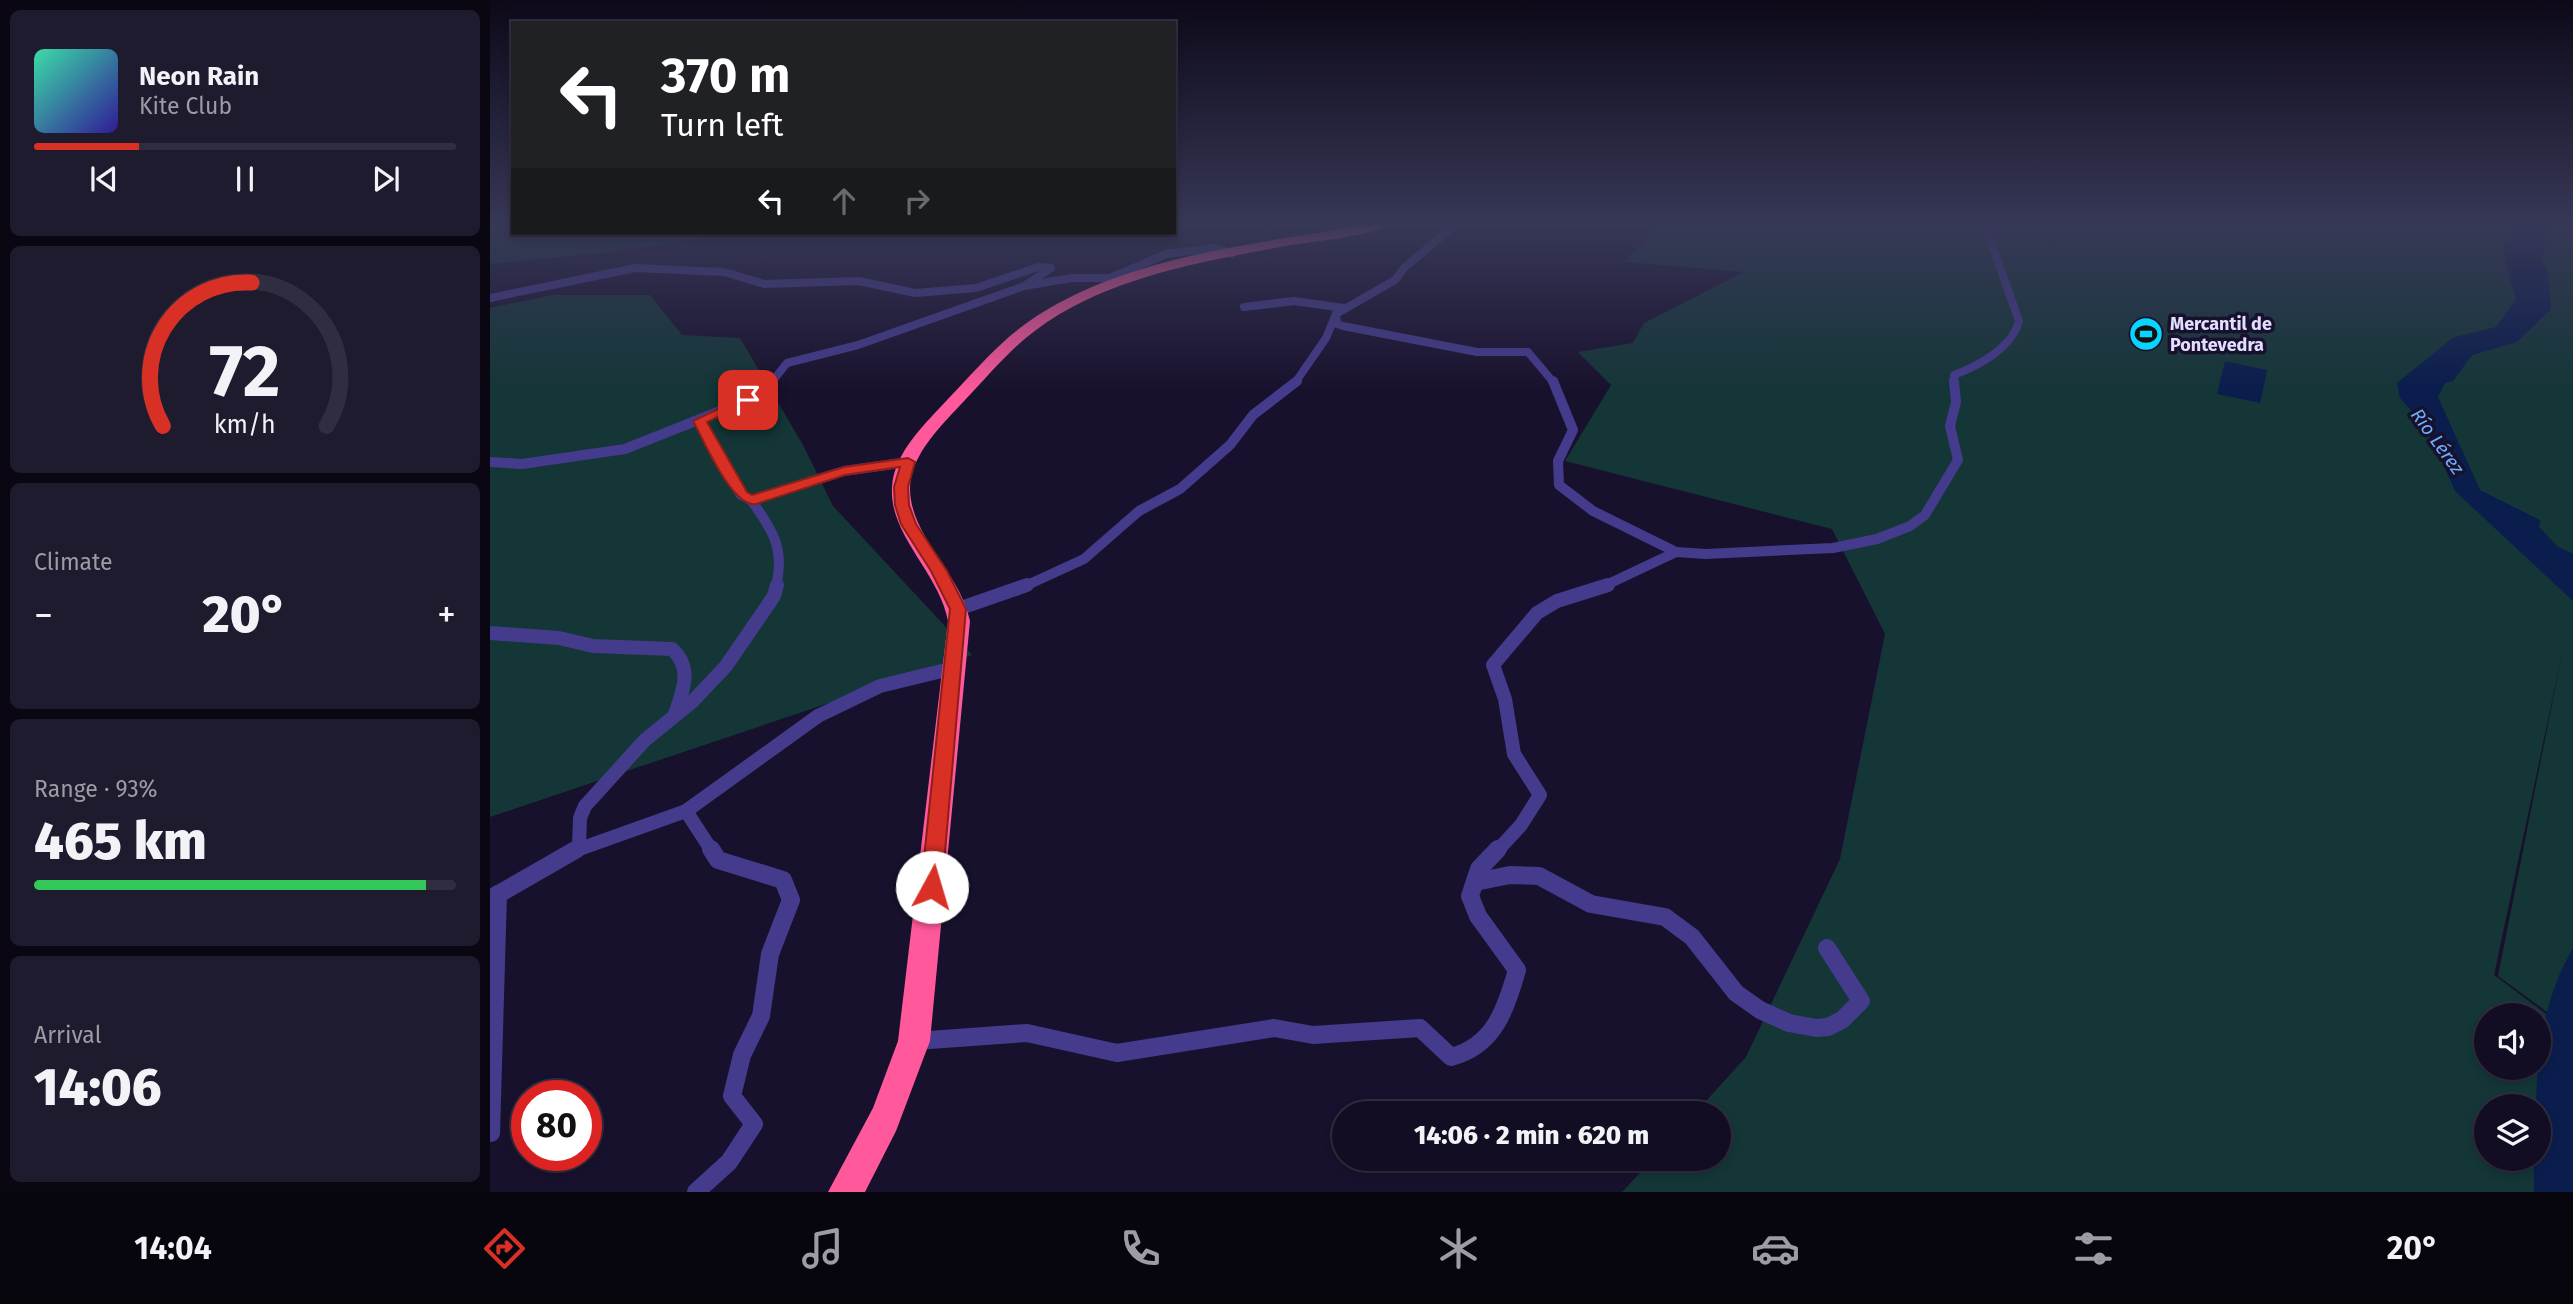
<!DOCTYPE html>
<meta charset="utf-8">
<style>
:root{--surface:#120d22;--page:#1f1b2f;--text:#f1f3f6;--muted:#9c9ca5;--line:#312d40;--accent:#d93025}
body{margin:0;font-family:"Fira Sans",sans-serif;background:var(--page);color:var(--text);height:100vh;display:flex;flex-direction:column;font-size:26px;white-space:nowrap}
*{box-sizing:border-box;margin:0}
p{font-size:23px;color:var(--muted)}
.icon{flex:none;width:38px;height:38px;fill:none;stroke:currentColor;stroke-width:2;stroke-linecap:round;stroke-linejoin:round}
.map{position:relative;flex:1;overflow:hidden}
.sheet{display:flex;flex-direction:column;gap:10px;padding:10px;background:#0a0713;width:490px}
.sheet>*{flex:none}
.hud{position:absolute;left:21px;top:21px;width:665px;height:214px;border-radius:0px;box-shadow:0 4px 10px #0003,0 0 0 2px var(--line);background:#202124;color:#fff;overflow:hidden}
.tools{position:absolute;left:1984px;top:1003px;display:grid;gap:14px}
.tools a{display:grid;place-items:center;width:77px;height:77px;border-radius:50%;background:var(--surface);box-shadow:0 4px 10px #0003,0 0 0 2px var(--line);font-size:35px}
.speed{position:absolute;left:21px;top:1080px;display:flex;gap:14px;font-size:35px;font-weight:700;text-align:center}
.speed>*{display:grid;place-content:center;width:91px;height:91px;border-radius:50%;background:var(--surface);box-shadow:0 4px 10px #0003,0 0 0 2px var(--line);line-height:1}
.speed .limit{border:10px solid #d22;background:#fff;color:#111}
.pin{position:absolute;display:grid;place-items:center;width:60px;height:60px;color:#fff;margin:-30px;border-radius:14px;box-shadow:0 4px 10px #0006}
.me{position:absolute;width:77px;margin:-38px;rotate:6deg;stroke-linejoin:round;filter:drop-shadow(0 0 5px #0008)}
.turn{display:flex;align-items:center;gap:24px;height:147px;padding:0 35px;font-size:32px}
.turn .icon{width:91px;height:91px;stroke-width:2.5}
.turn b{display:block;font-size:49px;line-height:60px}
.lanes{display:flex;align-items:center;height:66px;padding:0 35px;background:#0003;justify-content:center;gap:35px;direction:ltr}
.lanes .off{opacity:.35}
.big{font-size:52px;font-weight:800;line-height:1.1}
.sheet .card{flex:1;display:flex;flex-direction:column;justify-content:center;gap:10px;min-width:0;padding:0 24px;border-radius:10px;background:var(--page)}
.sheet .dial{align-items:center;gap:0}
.dial svg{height:182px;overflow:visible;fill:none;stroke:var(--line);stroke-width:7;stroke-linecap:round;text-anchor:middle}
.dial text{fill:var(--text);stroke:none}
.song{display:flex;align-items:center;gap:21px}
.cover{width:84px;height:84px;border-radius:10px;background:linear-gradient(135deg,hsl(160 70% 55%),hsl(250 70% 35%))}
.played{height:7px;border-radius:4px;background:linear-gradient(90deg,var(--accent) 25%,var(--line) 25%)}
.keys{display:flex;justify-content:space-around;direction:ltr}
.heat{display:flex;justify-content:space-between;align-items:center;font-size:38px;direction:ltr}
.charge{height:10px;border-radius:5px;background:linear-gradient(90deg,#34c759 93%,var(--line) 0)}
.trip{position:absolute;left:842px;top:1101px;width:399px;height:70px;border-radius:35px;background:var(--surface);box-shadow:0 4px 10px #0003,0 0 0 2px var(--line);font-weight:800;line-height:70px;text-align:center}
.tab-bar{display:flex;height:112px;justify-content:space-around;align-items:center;background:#07050e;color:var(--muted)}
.tab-bar .icon{width:49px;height:49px}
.tab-bar .active{color:var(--accent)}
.tab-bar b{font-size:32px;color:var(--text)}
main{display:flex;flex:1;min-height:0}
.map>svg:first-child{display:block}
.green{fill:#143637;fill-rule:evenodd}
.water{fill:#0a1d4d}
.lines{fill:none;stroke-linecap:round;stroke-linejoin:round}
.street-far3{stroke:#443b8d;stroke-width:8}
.street-far2{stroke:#443b8d;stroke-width:10}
.street-far1{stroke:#443b8d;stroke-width:14}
.street{stroke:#443b8d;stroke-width:18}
.highway{fill:#ff589b;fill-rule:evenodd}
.route{fill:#d93025;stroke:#8d1f18;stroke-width:2}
.labels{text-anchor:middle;stroke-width:7;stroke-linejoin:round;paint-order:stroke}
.far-poi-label{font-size:18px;font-weight:bold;fill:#e3ddff;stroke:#18112d;text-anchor:start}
.far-water-label{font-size:19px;font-style:italic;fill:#6bafff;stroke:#18112d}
</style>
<main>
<section class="sheet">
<div class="card">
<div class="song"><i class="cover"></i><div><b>Neon Rain</b><p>Kite Club</p></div></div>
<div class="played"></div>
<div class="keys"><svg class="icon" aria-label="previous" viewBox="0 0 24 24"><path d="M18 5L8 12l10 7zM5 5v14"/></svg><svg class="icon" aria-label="pause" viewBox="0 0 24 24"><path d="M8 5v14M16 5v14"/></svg><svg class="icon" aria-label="next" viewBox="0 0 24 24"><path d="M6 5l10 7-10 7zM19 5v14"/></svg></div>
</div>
<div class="card dial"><svg viewBox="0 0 100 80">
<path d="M14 69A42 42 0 1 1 86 69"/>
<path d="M14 69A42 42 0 0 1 53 6" stroke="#d93025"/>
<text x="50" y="56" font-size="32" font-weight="700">72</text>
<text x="50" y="72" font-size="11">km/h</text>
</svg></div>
<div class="card"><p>Climate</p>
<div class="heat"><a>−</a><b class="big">20°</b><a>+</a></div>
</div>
<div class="card"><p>Range · 93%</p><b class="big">465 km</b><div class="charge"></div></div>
<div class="card"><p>Arrival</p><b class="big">14:06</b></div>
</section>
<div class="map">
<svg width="2083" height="1192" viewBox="0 0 2083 1192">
<rect width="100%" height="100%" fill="#18112d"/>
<g class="green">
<path d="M 0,225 L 23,225 L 23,233 L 255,233 L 110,253 L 0,264 Z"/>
<path d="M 1171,225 L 1562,225 L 1567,256 L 1563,225 L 1866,225 L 1866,230 L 1868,225 L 2083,225 L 2083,1031 L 2008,976 L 2072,654 L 2004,975 L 2083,1034 L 2083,1192 L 1132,1192 L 1163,1159 L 1228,1158 L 1228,1113 L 1205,1113 L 1256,1057 L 1350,859 L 1395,634 L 1342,529 L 1075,461 L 1121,385 L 1088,352 L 1143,343 L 1154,323 L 1254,272 L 1134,262 ZM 1997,1015 L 2049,1015 L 2049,1068 L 1997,1068 ZM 1997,1106 L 2049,1106 L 2049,1158 L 1997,1158 Z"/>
<path d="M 63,295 L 160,295 L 192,335 L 250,338 L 313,445 L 343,506 L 482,655 L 0,817 L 0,308 Z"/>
</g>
<g class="water">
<path d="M 2027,225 L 2065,225 L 2057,237 L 2051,260 L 2058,270 L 2061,309 L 2027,342 L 1982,355 L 1963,381 L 1955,383 L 1948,397 L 1990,490 L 2050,520 L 2049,527 L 2067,546 L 2083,554 L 2083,601 L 1965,491 L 1938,430 L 1910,398 L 1907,383 L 1964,337 L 2006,327 L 2026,299 L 2015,262 L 2015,243 Z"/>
<path d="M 1735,361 L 1777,370 L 1770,403 L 1727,394 Z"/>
<path d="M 2083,948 L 2083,1192 L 2044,1192 L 2044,1159 L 2049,1158 L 2049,1106 L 2046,1106 C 2047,1053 2054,997 2083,948 Z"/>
</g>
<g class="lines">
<g class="street-far3">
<path d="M 0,298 L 145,268 L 234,272 L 274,284 L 369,281 L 425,293 L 486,288 L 548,267 L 561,268 L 534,286 L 582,278 L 620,278 L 676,254 L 726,248 L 742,254"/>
<path d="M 754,307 L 804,301 L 854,308"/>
<path d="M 846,314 L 847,324 L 853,326 L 987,352 L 1038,352 L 1064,383"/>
<path d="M 281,383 L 297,363 L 368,345 L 534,286"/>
<path d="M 805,383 L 836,338 L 846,314 L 905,280 L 915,267 L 965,225"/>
<path d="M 1465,383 L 1464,375 C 1488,366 1522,348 1529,321 L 1495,225"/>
</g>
<g class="street-far2">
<path d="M 1063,381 L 1083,430 L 1068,461 L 1069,485 L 1103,511 L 1186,552"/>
<path d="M 209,421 L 251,495 L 261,500"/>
<path d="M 0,462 L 32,464 L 135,449 L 258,400 L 283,381"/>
<path d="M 286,587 C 295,549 283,530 261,500 L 354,471 L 418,462"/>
<path d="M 533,587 L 594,559 L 649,511 L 690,489 L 740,445 L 763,415 L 807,381"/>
<path d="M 1112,587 L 1186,552 L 1216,554 L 1343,548 L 1387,539 L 1420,526 L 1435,515 L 1468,460 L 1460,426 L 1466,402 L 1464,381"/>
</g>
<g class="street-far1">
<path d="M 468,609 L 537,585"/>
<path d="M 0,633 L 69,638 L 103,646 L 182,649 C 203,668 193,691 185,714"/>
<path d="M 196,811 L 222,851"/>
<path d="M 89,848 L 90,818 L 95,806 L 155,740 L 203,701 L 236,666 L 284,596 L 287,585"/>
<path d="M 84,851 L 196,811 L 328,716 L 390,686 L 464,668"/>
<path d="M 1007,851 L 1031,825 L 1050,795 L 1024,754 L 1015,699 L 1003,665 L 1047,613 L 1067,601 L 1118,585"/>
</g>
<g class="street">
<path d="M 985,882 L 1020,875 L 1049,876 L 1101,904 L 1175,917 L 1202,937 L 1246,993 L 1270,1010 L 1299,1023 L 1326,1028 L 1338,1027 L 1352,1020 L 1371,1001 L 1337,948"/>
<path d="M 0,899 L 87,849"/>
<path d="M 425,1041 L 537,1033 L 627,1053 L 784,1028 L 823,1035 L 930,1028 L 961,1057 C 1004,1046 1016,1009 1027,970 L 988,916 L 980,896 L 989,869 L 1008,849"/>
<path d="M 1,1133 L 8,894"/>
<path d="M 206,1192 L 239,1162 L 264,1124 L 242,1096 L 252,1055 L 271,1016 L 280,954 L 301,900 L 293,880 L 228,860 L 221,849"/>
</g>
<path class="highway" d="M 871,225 L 898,225 C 883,236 817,242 795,246 C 711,262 617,277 546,330 C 520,349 498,376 475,400 C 453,424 421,453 420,488 C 420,537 470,572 480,621 L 440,1041 L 406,1131 L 375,1192 L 338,1192 L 383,1108 L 408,1041 L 458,621 C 449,572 399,536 402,487 C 404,452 436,423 458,399 C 483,373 508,343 538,322 C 633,256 759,246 871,225 Z"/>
</g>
<linearGradient id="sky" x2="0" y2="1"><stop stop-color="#0d0919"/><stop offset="0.57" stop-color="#373857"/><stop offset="1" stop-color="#373857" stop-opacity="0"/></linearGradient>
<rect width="2083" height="392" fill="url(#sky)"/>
<path class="route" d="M 253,397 L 264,400 L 217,422 L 257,492 L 262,495 L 354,467 L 418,458 L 425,462 L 418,487 L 419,505 L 426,524 L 457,571 L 476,609 L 452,887 L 449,893 L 442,895 L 434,893 L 431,887 L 460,609 L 441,571 L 411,524 L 405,505 L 404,487 L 410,467 L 355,475 L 266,504 C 242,508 214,440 203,421 Z"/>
<defs>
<g id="stadium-disc" transform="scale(1.75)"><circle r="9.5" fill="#09d4ff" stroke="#18112d"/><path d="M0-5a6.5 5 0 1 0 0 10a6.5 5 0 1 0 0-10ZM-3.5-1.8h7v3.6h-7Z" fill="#111"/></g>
</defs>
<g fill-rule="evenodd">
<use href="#stadium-disc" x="1656" y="334"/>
</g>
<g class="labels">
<g class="far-poi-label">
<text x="1680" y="330">Mercantil de<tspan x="1680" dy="21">Pontevedra</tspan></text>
</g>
<g class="far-water-label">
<text transform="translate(1948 441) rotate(54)" y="7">Río Lérez</text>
</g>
</g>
</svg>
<div class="tools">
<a><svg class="icon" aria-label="sound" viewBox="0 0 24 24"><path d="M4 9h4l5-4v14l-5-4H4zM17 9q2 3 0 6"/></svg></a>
<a><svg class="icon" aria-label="layers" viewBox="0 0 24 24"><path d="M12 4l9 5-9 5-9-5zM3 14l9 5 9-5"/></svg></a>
</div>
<div class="speed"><div class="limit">80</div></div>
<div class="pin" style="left:258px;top:400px;background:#d93025"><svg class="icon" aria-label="arrive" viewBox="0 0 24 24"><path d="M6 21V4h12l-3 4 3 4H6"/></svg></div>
<svg class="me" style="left:442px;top:887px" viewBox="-20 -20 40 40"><circle r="19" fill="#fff"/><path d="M0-13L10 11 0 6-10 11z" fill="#d93025"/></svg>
<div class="trip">14:06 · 2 min · 620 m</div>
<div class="hud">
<div class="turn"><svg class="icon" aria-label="left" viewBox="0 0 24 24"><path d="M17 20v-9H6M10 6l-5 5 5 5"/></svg><div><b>370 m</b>Turn left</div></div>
<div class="lanes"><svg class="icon" aria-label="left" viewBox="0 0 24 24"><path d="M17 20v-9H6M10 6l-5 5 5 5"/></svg><svg class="icon off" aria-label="ahead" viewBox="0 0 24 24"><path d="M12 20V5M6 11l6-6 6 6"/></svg><svg class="icon off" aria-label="right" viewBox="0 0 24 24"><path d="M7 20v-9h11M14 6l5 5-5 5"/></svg></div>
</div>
</div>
</main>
<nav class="tab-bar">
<b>14:04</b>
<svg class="icon active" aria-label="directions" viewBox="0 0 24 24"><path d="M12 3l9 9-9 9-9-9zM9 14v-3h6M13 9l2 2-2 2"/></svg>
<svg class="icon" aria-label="music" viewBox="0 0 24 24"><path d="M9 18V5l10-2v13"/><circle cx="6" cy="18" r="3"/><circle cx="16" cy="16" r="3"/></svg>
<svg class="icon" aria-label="phone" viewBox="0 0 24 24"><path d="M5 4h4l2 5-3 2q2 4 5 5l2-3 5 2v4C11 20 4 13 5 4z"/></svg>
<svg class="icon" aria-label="climate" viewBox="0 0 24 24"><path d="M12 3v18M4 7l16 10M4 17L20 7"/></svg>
<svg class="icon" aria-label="car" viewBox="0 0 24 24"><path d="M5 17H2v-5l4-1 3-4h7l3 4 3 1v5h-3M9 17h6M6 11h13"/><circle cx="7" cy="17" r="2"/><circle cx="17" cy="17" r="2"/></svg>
<svg class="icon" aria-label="filters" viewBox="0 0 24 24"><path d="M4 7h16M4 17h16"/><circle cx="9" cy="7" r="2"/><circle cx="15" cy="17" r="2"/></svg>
<b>20°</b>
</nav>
